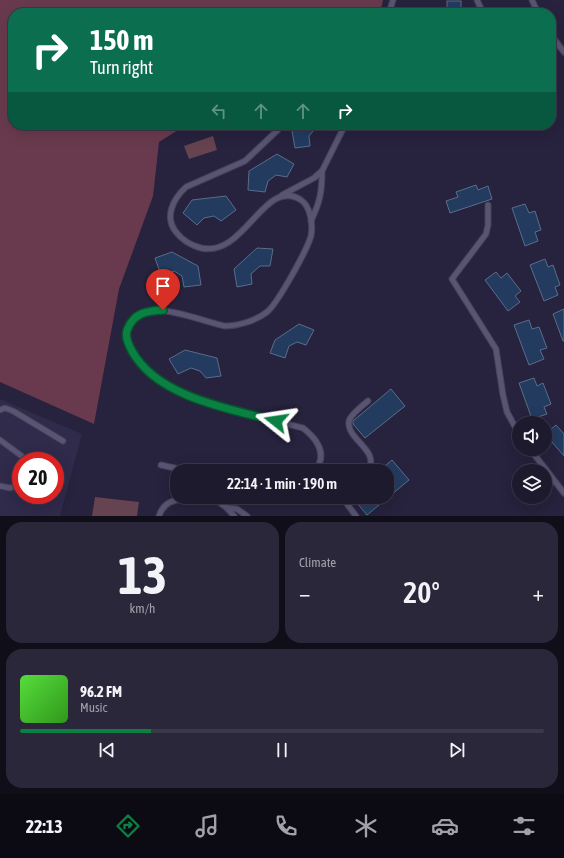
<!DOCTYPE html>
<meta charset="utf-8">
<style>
:root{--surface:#1d1a2e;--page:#2a273a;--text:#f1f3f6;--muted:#a0a1aa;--line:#3b384a;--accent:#0b8043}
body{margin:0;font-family:"Asap Condensed",sans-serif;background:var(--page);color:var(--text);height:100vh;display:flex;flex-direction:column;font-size:15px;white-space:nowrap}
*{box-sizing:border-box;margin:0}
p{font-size:13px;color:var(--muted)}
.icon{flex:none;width:22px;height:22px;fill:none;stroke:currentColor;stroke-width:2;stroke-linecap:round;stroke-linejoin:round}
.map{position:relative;height:516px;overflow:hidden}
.side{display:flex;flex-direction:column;gap:6px;padding:6px;background:#100e19;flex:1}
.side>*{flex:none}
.hud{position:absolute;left:8px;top:8px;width:548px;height:122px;border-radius:16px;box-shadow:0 4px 16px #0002,0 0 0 1px var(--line);background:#0b6e4f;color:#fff;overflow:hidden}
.buttons{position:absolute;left:512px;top:416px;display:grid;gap:8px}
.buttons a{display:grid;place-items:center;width:40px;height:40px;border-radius:50%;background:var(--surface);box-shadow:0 4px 16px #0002,0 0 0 1px var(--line);font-size:20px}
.speed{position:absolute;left:12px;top:452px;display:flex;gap:8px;font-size:20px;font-weight:700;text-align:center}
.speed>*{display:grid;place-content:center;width:52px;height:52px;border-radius:50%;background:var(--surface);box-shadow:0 4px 16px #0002,0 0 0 1px var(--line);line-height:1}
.speed .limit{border:6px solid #d22;background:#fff;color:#111}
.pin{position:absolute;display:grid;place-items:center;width:34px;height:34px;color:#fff;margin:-41px -17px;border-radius:50% 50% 50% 0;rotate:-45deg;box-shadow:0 0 4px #0007}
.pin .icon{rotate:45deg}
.me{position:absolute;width:44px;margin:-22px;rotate:285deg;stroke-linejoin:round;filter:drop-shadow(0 0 3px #0008)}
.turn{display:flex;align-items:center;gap:14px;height:84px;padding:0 16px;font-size:18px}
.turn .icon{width:52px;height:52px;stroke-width:2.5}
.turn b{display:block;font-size:28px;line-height:34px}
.lanes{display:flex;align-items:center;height:38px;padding:0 16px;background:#0003;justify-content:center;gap:20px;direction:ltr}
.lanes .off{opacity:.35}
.big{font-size:30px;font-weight:600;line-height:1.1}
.side .card{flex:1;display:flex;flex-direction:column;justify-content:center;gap:6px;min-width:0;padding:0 14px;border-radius:16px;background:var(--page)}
.side .dial{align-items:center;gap:0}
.dial b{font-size:52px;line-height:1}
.song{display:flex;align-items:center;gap:12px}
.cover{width:48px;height:48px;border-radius:6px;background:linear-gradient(135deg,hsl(110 70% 55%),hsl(110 70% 35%))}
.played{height:4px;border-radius:2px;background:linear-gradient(90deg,var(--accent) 25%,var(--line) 25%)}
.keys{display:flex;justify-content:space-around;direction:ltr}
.heat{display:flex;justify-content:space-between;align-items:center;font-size:22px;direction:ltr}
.side .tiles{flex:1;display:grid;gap:6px;grid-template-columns:1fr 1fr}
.card:last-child{grid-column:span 2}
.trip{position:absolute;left:170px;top:464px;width:224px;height:40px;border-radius:16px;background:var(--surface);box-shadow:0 4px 16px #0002,0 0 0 1px var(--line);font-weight:600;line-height:40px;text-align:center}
.dock{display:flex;height:64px;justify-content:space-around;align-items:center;background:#0c0a12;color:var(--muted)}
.dock .icon{width:28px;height:28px}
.dock .selected{color:var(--accent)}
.dock b{font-size:18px;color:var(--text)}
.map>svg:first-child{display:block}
.built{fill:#302a4b;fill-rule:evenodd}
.green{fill:#654350}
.forest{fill:#693a4d}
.building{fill:#223b5f;stroke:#5a6d89}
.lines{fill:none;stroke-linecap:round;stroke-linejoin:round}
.lane-casing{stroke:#444057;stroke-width:7}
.lane{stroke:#585472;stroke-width:5}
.route-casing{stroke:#07532c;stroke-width:10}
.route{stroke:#0b8043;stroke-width:7}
</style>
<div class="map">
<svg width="564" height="516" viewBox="0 0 564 516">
<rect width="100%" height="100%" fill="#27223d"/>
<path class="built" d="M 0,399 L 82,434 L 60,516 L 0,516 ZM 21,461 L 55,461 L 55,495 L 21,495 Z"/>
<g class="green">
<path d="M 213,136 L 217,150 L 189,159 L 184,146 Z"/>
<path d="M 95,497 L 139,502 L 137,516 L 92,516 Z"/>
</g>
<path class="forest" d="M 0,0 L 383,0 L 380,13 L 13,13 L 13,125 L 186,125 L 159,142 L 153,196 L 119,289 L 94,424 L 0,382 Z"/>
<g class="building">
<rect x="447" y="1" width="14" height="12"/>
<path d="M 298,125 L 318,125 L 309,136 L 310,146 L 295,148 L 292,131 Z"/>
<path d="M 277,154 L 294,164 L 287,177 L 276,175 L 268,181 L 265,192 L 248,190 L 249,171 Z"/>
<path d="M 476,185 L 478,190 L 488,186 L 492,199 L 450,213 L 446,201 L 458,197 L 456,192 Z"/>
<path d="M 226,196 L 236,210 L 221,221 L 214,216 L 204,218 L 197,225 L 183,213 L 192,200 Z"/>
<path d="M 525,204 L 529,213 L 535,211 L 541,230 L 535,232 L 538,241 L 525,246 L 512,208 Z"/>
<path d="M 257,248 L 273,249 L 270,266 L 260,266 L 251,274 L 252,284 L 237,287 L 234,269 Z"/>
<path d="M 172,252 L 198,266 L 201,285 L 184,287 L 182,276 L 174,271 L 161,275 L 155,258 Z"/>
<path d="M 545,259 L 548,267 L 553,265 L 560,285 L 555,287 L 558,295 L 544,301 L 530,265 Z"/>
<path d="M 496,272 L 501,278 L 507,273 L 521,291 L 515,296 L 520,302 L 508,311 L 485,280 Z"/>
<path d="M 564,309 L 564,341 L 563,341 L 553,314 Z"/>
<path d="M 529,320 L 532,329 L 539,327 L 547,348 L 540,350 L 544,359 L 529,365 L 514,325 Z"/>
<path d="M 299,324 L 314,330 L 306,345 L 297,342 L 289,346 L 285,358 L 270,353 L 275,340 Z"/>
<path d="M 185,350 L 217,358 L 221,376 L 206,378 L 200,371 L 191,368 L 178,374 L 169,359 Z"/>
<path d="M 534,378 L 537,386 L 543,383 L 551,404 L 544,407 L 547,414 L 532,419 L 519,383 Z"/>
<path d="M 391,389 L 405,406 L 365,438 L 353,424 L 353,421 Z"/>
<path d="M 556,425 L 564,434 L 564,456 L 545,434 Z"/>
<path d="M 392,460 L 409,480 L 367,515 L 352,497 L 387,497 L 387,471 L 379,471 Z"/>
</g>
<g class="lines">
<g class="lane-casing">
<g id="lane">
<path d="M 477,0 L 483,13"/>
<path d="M 532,0 L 538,13"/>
<path d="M 389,13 L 393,0"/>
<path d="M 551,35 L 564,52"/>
<path d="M 283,125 L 245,161 L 186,187 C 173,199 164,217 176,232 C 183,241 190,245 201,248 C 245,258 264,176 301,200 C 311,207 313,225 311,236 C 307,250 278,303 267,312 C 257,320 239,326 225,326 C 207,322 166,307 149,311 C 141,312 132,318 129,324 C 118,349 148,374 168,385 C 206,407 260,417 303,428 C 317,439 328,454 315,471"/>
<path d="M 282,195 L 314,178 L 322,171 L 345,125"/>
<path d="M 488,205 L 488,225 L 486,234 L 452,279 L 496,349 L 503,395 L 507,412 L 519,434"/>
<path d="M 311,221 C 320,202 322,192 322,171"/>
<path d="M 368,401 C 363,405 350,416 349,421 C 346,440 381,450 368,471"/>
<path d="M 0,410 L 5,408 L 13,411 L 63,441"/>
<path d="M 0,440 L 23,457 L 25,461"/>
<path d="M 530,449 L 564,493"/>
<path d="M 161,465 L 188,471"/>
<path d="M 545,484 L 554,481"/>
<path d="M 0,486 L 10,488 L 21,484"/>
<path d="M 212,497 L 227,508 L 234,516"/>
<path d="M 345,497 L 347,504 L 356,516"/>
<path d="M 227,508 L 237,509 L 247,516"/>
<path d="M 159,516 C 164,501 175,500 189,497"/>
</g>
</g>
<use href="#lane" class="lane"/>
</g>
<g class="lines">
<g class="route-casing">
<path id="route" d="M 163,310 C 148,311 135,312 128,328 C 124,335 128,344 132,351 C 157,397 230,409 276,421"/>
</g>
<use href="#route" class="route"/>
</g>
</svg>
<div class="buttons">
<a><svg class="icon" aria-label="sound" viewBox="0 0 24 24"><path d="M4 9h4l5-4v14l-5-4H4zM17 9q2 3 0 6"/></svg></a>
<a><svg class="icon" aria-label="layers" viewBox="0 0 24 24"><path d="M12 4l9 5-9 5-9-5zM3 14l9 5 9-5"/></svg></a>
</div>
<div class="speed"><div class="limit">20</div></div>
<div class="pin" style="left:163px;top:310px;background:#d93025"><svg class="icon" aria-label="arrive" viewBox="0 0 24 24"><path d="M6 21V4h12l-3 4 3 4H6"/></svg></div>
<svg class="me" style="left:276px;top:421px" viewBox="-20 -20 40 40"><path d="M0-17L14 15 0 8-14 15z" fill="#0b8043" stroke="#fff" stroke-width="4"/></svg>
<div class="trip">22:14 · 1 min · 190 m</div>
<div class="hud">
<div class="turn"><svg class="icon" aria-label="right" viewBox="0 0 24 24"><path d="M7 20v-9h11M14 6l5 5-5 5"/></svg><div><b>150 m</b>Turn right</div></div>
<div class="lanes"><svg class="icon off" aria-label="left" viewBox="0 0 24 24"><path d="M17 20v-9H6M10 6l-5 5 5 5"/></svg><svg class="icon off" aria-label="ahead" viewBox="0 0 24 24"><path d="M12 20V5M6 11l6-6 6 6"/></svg><svg class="icon off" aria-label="ahead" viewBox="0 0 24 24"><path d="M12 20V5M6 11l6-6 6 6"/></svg><svg class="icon" aria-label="right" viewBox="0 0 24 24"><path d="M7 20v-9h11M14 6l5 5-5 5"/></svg></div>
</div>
</div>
<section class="side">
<div class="tiles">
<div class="card dial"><b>13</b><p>km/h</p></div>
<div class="card"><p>Climate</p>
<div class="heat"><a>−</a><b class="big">20°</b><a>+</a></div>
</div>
<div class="card">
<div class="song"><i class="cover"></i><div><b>96.2 FM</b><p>Music</p></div></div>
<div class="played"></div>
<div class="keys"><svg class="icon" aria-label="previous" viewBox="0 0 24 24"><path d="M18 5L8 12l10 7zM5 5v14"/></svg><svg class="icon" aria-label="pause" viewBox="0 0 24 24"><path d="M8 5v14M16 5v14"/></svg><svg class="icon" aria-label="next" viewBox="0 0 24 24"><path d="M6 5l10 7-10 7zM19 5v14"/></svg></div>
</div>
</div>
</section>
<nav class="dock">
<b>22:13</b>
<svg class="icon selected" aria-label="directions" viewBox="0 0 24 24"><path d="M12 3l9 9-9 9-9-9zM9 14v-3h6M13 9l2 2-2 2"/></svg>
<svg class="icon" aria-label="music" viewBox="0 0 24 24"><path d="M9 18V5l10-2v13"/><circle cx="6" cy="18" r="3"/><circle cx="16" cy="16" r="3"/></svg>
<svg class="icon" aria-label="phone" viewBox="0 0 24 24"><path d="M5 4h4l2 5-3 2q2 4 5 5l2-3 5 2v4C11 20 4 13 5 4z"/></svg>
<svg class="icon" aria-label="climate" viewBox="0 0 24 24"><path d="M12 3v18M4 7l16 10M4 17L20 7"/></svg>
<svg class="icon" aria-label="car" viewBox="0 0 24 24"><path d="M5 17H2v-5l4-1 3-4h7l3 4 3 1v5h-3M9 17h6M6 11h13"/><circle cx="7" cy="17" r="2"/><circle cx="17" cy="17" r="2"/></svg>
<svg class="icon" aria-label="filters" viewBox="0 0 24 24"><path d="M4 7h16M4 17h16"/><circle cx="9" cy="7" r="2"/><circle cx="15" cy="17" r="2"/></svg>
</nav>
